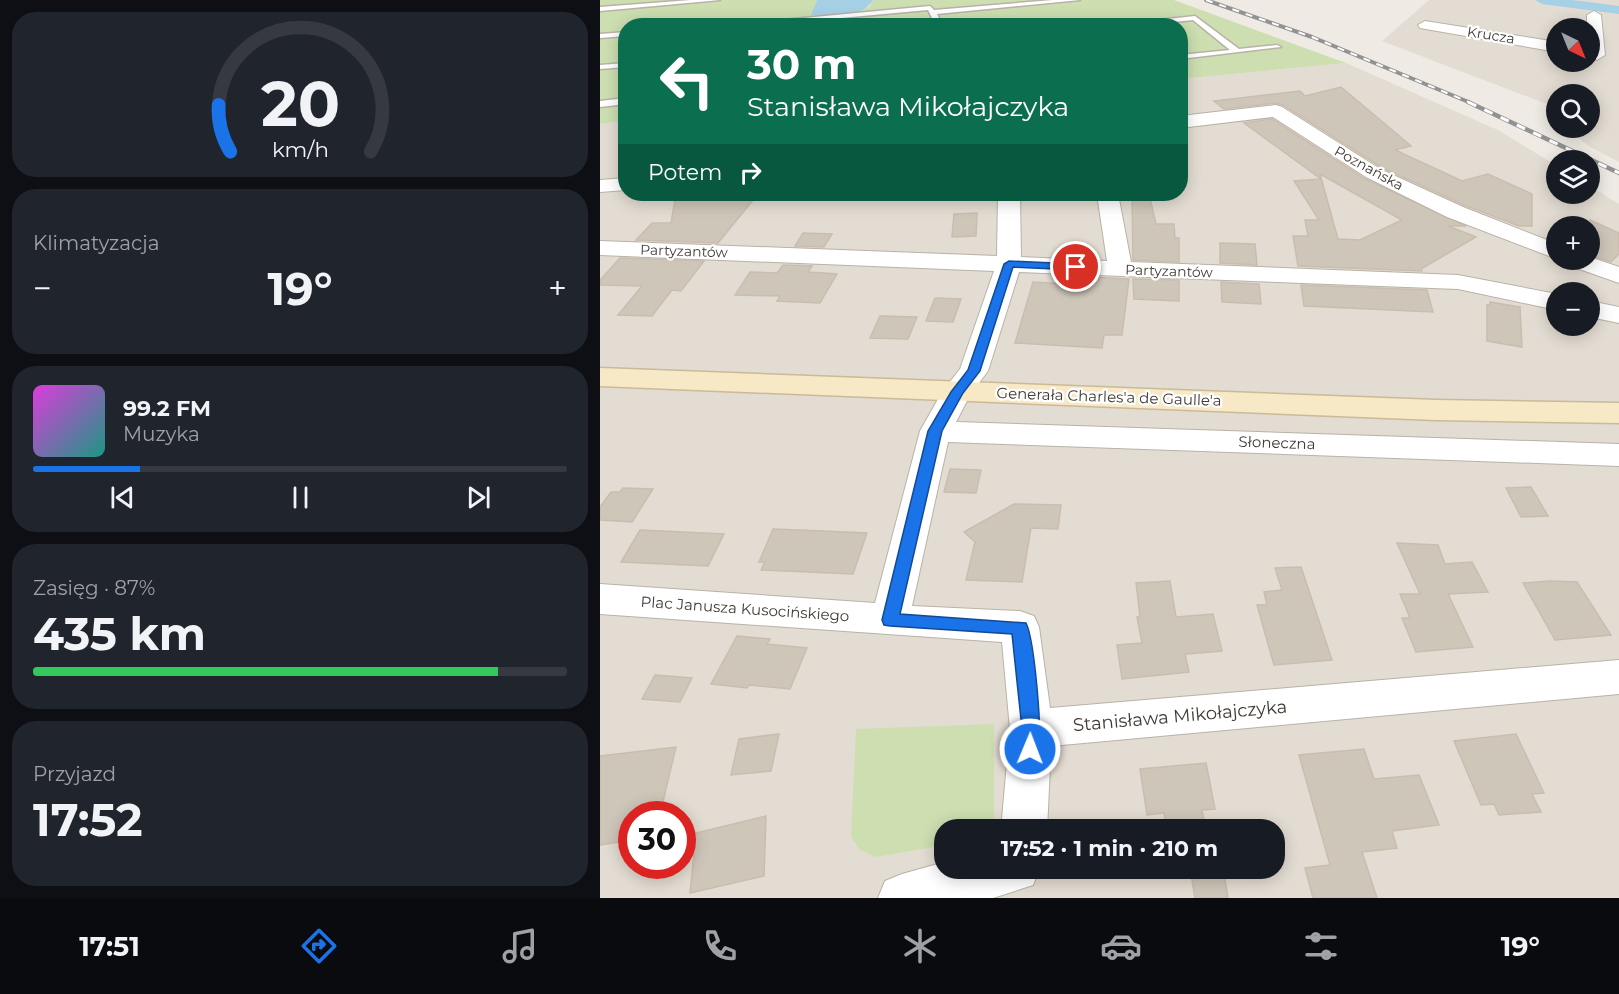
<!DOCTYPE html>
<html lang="pl">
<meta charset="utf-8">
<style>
:root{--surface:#171b24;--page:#20242c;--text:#f1f3f6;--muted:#9ea1a6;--line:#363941;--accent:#1a73e8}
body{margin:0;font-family:Montserrat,sans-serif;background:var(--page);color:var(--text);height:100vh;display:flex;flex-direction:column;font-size:22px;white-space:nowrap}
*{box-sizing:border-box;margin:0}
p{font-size:20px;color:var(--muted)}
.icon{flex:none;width:33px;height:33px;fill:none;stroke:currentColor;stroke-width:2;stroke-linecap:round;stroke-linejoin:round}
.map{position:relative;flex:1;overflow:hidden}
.sheet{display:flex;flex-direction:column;gap:12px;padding:12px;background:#0d0f14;width:600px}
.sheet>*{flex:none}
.top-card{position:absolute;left:18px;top:18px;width:570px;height:183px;border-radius:24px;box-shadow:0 3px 15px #0003;background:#0b6e4f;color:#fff;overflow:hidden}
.needle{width:39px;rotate:137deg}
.fabs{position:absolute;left:946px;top:18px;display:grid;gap:12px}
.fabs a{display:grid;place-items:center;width:54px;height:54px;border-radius:50%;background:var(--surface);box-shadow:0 3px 15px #0003;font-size:30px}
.speed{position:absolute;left:18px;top:801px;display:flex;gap:12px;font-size:30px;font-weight:700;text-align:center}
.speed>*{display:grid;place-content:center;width:78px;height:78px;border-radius:50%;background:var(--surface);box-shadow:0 3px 15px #0003;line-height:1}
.speed .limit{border:9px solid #d22;background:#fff;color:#111}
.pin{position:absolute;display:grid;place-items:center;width:51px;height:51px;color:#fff;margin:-26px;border:3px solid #fff;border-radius:50%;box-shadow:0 2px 6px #0007}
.me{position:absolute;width:66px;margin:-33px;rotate:1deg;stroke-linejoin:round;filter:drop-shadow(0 0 4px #0008)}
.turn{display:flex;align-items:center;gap:21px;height:126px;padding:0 30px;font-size:27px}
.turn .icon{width:78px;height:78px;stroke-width:2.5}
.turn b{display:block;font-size:42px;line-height:51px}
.then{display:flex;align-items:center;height:57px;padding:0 30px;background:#0003;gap:12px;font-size:22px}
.big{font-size:45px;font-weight:700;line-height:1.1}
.sheet .tile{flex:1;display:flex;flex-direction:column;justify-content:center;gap:9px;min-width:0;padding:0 21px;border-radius:24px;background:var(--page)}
.sheet .dial{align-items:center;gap:0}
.dial svg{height:156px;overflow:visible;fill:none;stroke:var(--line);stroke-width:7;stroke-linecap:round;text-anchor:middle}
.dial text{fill:var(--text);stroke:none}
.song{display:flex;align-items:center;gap:18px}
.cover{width:72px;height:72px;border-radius:9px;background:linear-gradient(135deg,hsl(300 70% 55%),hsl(170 70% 35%))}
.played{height:6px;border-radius:3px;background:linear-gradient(90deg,var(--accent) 20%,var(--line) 20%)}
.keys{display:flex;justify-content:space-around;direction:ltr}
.heat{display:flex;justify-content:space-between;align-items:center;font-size:33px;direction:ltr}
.charge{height:9px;border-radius:4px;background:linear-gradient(90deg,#34c759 87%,var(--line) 0)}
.trip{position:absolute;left:334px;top:819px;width:351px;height:60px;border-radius:24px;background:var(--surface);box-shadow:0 3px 15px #0003;font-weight:700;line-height:60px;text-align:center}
.tabs{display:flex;height:96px;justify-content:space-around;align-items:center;background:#090b0e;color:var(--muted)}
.tabs .icon{width:42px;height:42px}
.tabs .on{color:var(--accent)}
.tabs b{font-size:27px;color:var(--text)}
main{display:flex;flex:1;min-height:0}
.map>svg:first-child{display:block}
.residential{fill:#e3dcd2;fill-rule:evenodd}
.green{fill:#cddfb1}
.water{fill:#a6d0e6}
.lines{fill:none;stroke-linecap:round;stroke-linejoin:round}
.canal{fill:#a6d0e6;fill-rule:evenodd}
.building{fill:#cfc6ba;stroke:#c9bdaf;stroke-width:1.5;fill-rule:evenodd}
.service-casing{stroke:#b9b2a7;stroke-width:3}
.minor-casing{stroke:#b9b2a7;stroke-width:2}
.secondary-casing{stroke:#caba98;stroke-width:3}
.service{fill:#fff;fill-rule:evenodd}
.minor{fill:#fff;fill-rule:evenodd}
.secondary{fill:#f7e8c6;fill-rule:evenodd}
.rail-far1-casing{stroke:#929292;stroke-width:4}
.rail-casing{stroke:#929292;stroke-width:4.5}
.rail-far1{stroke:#fff;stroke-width:2;stroke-dasharray:7;stroke-linecap:butt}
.rail{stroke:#fff;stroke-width:3;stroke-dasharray:9;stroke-linecap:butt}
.route{fill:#1a73e8;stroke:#114b97;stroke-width:1.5}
.labels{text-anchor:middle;stroke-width:4.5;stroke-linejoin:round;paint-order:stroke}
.far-street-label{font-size:14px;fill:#403b34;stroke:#fff}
.street-label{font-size:15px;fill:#403b34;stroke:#fff}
.near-street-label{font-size:18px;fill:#403b34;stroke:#fff}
</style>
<main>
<section class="sheet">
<div class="tile dial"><svg viewBox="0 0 100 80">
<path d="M14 69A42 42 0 1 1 86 69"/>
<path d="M14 69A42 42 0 0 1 8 45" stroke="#1a73e8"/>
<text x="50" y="56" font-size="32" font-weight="700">20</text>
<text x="50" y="72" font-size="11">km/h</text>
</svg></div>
<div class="tile"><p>Klimatyzacja</p>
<div class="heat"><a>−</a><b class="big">19°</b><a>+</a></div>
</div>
<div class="tile">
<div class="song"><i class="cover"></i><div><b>99.2 FM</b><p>Muzyka</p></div></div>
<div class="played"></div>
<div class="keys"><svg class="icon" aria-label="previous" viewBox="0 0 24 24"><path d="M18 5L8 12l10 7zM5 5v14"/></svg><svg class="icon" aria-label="pause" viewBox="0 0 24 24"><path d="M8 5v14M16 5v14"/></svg><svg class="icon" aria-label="next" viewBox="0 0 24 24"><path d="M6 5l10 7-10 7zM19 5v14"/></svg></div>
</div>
<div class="tile"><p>Zasięg · 87%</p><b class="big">435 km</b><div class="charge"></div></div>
<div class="tile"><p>Przyjazd</p><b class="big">17:52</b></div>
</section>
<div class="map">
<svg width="1019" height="898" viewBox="0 0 1019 898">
<rect width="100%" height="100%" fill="#efebe4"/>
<g class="residential">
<path d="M 829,0 L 1019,0 L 1019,162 L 990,147 L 966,128 L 990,128 L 990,94 L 957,94 L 957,108 L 782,41 ZM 957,28 L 990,28 L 990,62 L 957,62 Z"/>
<path d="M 746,63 L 898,130 L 957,166 L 957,194 L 990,194 L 990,186 L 1019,204 L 1019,898 L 0,898 L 0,124 L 25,121 L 26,194 L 580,194 L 581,79 ZM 957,226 L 990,226 L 990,260 L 957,260 ZM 957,292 L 990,292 L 990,326 L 957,326 ZM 32,814 L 82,814 L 82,866 L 32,866 ZM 345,830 L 675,830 L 675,868 L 345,868 Z"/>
</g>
<g class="green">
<path d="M 0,0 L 217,0 L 212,15 L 269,7 L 273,0 L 574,0 L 746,63 L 581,79 L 580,26 L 26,26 L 25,121 L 0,124 Z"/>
<path d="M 394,724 L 394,829 L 345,830 L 345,845 L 276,857 L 260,850 L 251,837 L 256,729 Z"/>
</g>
<path class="water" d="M 217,0 L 273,0 C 262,19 230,14 211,15 Z"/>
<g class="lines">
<path class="canal" d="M 935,0 L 973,0 L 1019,6 L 1019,14 L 942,4 Z"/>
</g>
<g class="building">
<path d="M 741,87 L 811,146 L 795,150 L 862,181 L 888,174 L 932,194 L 932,226 L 919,226 L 864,205 L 781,167 L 683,105 L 676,103 L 624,109 L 614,101 L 700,91 L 705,96 Z"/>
<path d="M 672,119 L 765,179 L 866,226 L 848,226 L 876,237 L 821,269 L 822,271 L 698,266 L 693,236 L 708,236 L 705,220 L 719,220 L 694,181 L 721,179 L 644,123 ZM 720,174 L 802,220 L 760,240 L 738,239 Z"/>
<path d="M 76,194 L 158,194 L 118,243 L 36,240 L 52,223 L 71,223 Z"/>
<path d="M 532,194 L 549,194 L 556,224 L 574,224 L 575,238 L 579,238 L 579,262 L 533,260 Z"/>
<path d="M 377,213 L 376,236 L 352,237 L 354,214 Z"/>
<path d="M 990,220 L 1019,233 L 1019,254 L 1011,262 L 990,255 Z"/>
<path d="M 203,233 L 232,234 L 224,247 L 195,246 Z"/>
<path d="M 620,243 L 655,244 L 657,265 L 620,263 Z"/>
<path d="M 20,258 L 104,261 L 81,291 L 72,290 L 52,316 L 18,315 L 42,286 L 0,285 L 0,280 Z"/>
<path d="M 183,265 L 212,266 L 208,272 L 237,274 L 220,303 L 177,301 L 180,296 L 135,295 L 150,272 L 177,273 Z"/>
<path d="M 467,276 L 529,279 L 522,335 L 504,335 L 502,348 L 415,343 L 433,282 L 466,284 Z"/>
<path d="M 533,279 L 579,280 L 579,301 L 534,299 Z"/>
<path d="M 621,282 L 659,284 L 661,304 L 622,302 Z"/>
<path d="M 701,285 L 827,290 L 833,312 L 704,306 Z"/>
<path d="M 335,298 L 361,299 L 353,322 L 326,321 Z"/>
<path d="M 890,302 L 920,307 L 922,347 L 887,341 L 887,305 L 890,305 Z"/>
<path d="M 280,316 L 317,317 L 308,339 L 270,338 Z"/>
<path d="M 350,469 L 381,470 L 376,493 L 344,492 Z"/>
<path d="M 931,487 L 948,516 L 921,517 L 906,488 Z"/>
<path d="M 23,488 L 53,489 L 32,522 L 0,520 L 0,507 L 11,492 L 20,492 Z"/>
<path d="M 414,504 L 461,505 L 458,529 L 431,528 L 422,582 L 366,580 L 375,542 L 364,532 Z"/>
<path d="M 173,529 L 224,531 L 267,533 L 253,574 L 161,570 L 165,562 L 159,562 Z"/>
<path d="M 40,530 L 104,533 L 124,534 L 108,566 L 21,562 Z"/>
<path d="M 797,543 L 838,545 L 845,564 L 872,562 L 888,592 L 848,594 L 873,647 L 816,652 L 802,618 L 810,618 L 800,594 L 820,594 Z"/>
<path d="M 701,567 L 732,660 L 674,665 L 657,605 L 667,605 L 664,592 L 682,590 L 675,568 Z"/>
<path d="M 570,581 L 576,617 L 613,614 L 622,651 L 585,654 L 589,672 L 522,679 L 517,645 L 542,643 L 537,617 L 540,616 L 536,583 Z"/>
<path d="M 950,581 L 977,582 L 1011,635 L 955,640 L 923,583 Z"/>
<path d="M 137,636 L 170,639 L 167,644 L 207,648 L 190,689 L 149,685 L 147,688 L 111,684 Z"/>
<path d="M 55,675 L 92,678 L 80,702 L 42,699 Z"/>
<path d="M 179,734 L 171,771 L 131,775 L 139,739 Z"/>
<path d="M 916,734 L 944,793 L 932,794 L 941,812 L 899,815 L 894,804 L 881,805 L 854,741 Z"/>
<path d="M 76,747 L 60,814 L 32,814 L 32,840 L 0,845 L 0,756 Z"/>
<path d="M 764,749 L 774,779 L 819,775 L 839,825 L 792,831 L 797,848 L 762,852 L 777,898 L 713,898 L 705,868 L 730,865 L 699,755 Z"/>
<path d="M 606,763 L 615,809 L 602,810 L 606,830 L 584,830 L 584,827 L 567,829 L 564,813 L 547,815 L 540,769 Z"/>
<path d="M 166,816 L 164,876 L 90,893 L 96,833 Z"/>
<path d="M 590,868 L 623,868 L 628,898 L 595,898 Z"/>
</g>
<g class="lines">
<g class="service-casing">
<g id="service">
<path d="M 91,0 L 120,0 L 0,11 L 0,7 Z"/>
<path d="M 453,0 L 480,0 L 337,14 L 343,26 L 336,26 L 328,10 L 154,26 L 121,26 L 330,6 L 334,10 Z"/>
<path d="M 595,16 L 639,49 L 677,45 L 681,47 L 580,59 L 580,55 L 630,50 L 593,20 L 535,26 L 503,26 Z"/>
<path d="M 26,32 L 26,36 L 0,38 L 0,34 Z"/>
<path d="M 26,63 L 26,67 L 0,69 L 0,65 Z"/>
<path d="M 26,98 L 26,104 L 0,107 L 0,101 Z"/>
</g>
</g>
<g class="minor-casing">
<g id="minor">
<path d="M 994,11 L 1001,15 L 1005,55 L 997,60 L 990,57 L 990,28 L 987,28 L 987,15 Z"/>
<path d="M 825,21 L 957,42 L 957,52 L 820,28 L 818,25 Z"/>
<path d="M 676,105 L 682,107 L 780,169 L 863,207 L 957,244 L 957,259 L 847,217 L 766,177 L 673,117 L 580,128 L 580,116 Z"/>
<path d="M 26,178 L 26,190 L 0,192 L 0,180 Z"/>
<path d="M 398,194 L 420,194 L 421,257 L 507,261 L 497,194 L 518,194 L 531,262 L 858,275 L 957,294 L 957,310 L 858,289 L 419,272 L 388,371 L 370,395 L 356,422 L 1019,444 L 1019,466 L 348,442 L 312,606 L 420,611 L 434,616 L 439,627 L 450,708 L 1019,660 L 1019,694 L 451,746 L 447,830 L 401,830 L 410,729 L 402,642 L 0,614 L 0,584 L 275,603 L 320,431 L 342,392 L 360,369 L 394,271 L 0,255 L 0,241 L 397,256 Z"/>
<path d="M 990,257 L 1019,267 L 1019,283 L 968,265 L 965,260 L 990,260 Z"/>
<path d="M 990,301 L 1019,307 L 1019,323 L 990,317 Z"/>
<path d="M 345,862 L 345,868 L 440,868 L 433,885 L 393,898 L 278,898 L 285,881 L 302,874 Z"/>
</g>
</g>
<g class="secondary-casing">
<path id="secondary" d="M 0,368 L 836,400 L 1019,403 L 1019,423 L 836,420 L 0,386 Z"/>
</g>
<use href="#service" class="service"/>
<use href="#minor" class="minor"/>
<use href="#secondary" class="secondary"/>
<g class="rail-far1-casing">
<path id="rail-far1" d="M 606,0 L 712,37 L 871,103"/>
</g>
<g class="rail-casing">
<path id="rail" d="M 868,102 L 1019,173"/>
</g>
<use href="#rail-far1" class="rail-far1"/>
<use href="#rail" class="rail"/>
</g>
<path class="route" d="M 409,261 L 476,264 L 481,267 L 476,270 L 413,267 L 380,371 L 363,393 L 342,431 L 300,614 L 426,623 C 434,639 444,739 437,755 L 430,758 L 423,755 L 421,749 L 422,729 L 412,634 L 290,626 L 284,625 L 282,620 L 328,431 L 351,392 L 368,370 L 404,264 Z"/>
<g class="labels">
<g class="far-street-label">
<text transform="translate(891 35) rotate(9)" y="5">Krucza</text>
<text transform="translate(769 168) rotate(29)" y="5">Poznańska</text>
<text transform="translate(84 251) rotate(2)" y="5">Partyzantów</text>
<text transform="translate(569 271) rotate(2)" y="5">Partyzantów</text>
</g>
<g class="street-label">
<text transform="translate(509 397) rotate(2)" y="5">Generała Charles'a de Gaulle'a</text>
<text transform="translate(677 443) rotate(2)" y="5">Słoneczna</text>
<text transform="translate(145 609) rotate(4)" y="5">Plac Janusza Kusocińskiego</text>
</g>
<g class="near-street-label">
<text transform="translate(580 716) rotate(-5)" y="6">Stanisława Mikołajczyka</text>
</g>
</g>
</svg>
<div class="fabs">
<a><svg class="needle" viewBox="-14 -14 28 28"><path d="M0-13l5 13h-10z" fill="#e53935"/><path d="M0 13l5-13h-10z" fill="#9ea1a6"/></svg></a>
<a><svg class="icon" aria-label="search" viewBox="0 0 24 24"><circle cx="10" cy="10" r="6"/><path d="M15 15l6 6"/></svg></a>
<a><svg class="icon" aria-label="layers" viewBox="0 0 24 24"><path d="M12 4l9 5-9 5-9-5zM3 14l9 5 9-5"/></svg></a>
<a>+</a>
<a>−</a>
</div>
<div class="speed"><div class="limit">30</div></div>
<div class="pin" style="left:476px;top:267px;background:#d93025"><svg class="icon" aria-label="arrive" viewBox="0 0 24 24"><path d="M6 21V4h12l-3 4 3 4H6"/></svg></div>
<svg class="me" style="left:430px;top:749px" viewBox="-20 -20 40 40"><circle r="17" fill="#1a73e8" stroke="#fff" stroke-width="3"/><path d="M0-11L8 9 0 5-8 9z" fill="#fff"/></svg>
<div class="trip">17:52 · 1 min · 210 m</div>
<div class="top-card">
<div class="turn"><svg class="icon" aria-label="left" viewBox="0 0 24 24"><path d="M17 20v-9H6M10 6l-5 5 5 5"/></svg><div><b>30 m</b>Stanisława Mikołajczyka</div></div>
<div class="then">Potem<svg class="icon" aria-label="right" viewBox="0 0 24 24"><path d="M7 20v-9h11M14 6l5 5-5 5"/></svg></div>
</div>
</div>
</main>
<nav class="tabs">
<b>17:51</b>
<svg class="icon on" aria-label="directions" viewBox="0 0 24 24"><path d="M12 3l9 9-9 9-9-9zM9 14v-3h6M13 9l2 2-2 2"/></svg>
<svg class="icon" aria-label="music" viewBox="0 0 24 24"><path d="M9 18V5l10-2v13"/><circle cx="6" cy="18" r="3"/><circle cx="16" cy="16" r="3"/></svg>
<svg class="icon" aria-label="phone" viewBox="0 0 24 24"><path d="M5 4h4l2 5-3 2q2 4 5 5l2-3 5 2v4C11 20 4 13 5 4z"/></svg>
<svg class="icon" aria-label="climate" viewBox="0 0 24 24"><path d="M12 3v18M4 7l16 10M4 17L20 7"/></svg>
<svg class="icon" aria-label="car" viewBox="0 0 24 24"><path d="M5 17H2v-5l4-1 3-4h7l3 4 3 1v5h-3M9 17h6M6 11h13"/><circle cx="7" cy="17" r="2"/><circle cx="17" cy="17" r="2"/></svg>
<svg class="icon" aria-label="filters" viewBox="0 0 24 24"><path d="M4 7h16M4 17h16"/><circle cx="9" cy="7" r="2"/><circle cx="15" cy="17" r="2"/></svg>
<b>19°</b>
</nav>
